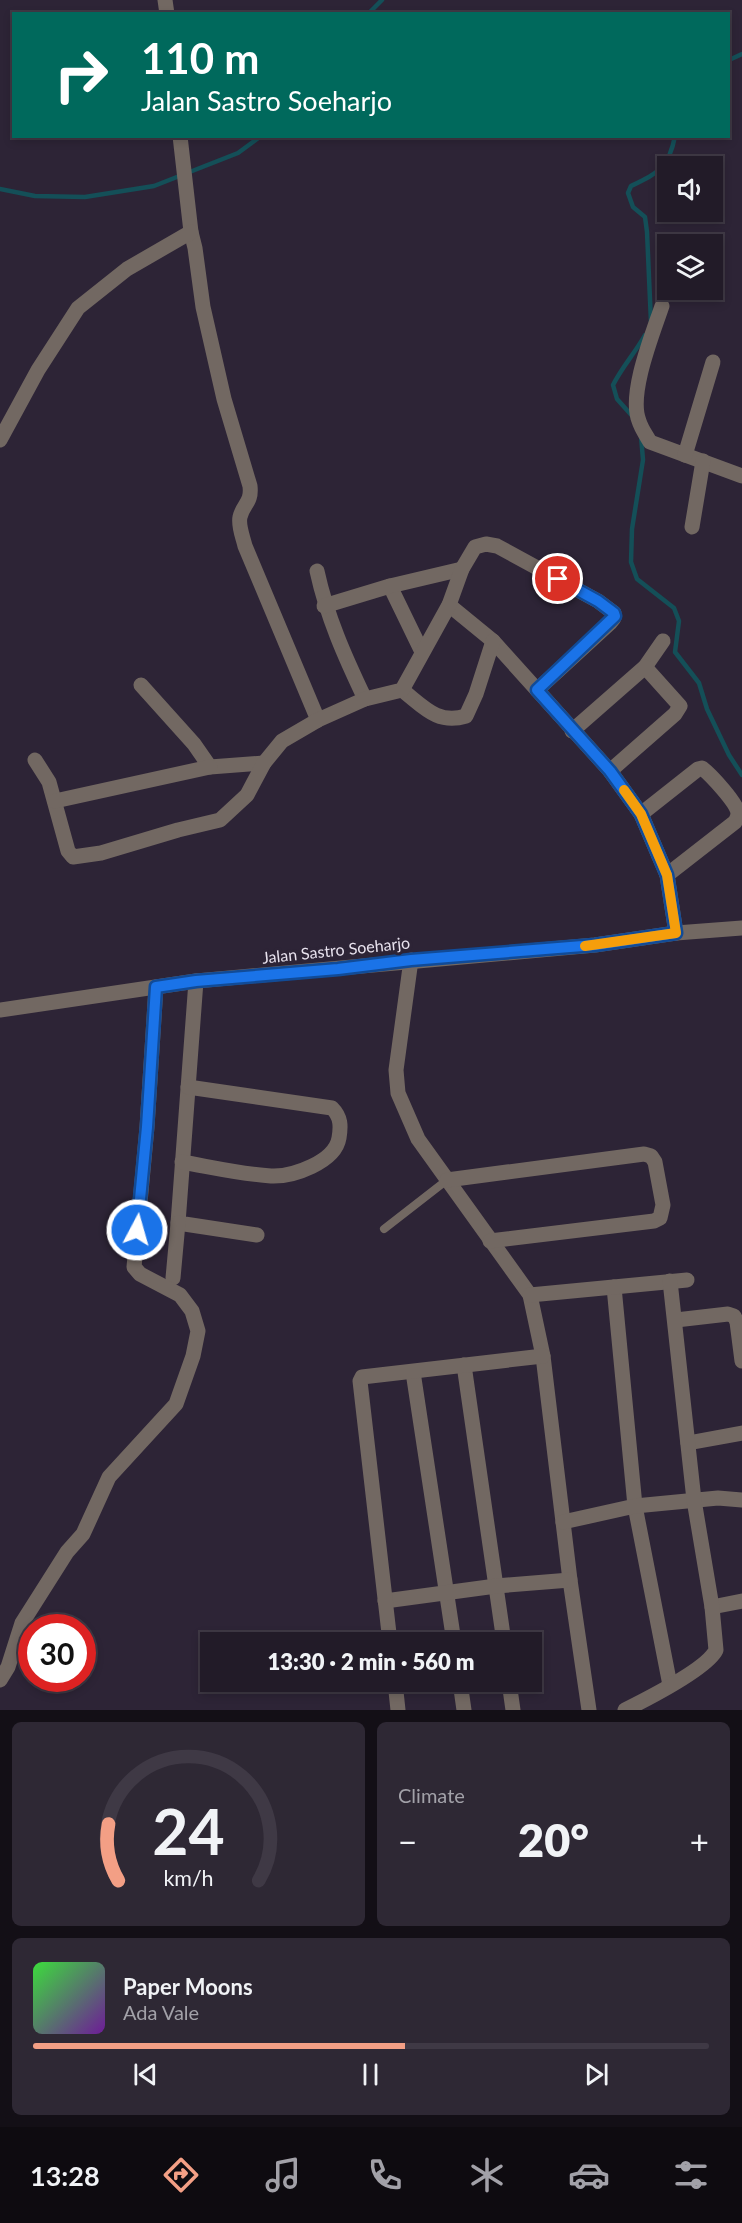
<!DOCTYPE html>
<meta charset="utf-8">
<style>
:root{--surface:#221b28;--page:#2e2834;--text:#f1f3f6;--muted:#a2a1a8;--line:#3f3945;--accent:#f39f85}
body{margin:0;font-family:Lato,sans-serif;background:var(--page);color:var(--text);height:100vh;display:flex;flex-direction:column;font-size:22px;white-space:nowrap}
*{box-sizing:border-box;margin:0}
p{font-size:20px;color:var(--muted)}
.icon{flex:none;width:33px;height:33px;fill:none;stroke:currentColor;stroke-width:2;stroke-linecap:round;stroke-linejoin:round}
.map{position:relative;height:1710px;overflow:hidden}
.side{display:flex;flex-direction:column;gap:12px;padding:12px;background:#130f16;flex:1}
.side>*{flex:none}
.hud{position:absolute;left:12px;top:12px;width:718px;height:126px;border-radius:0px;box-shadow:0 3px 9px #0003,0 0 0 2px var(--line);background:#00695c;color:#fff;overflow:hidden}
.tools{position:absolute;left:657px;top:156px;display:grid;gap:12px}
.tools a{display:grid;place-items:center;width:66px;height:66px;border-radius:0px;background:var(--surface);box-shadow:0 3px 9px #0003,0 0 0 2px var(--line);font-size:30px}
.speed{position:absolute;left:18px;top:1614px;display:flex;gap:12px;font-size:30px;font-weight:700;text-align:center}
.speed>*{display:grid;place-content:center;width:78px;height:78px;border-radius:50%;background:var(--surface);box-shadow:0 3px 9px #0003,0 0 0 2px var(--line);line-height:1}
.speed .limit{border:9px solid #d22;background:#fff;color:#111}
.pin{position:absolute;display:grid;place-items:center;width:51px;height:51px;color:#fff;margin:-26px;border:3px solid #fff;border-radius:50%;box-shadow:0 2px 6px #0007}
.me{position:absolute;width:66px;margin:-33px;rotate:6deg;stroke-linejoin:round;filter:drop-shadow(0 0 4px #0008)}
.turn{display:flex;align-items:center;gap:21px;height:126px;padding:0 30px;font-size:27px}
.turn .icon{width:78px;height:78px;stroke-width:2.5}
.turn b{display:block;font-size:42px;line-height:51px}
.big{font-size:45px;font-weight:800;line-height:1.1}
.side .card{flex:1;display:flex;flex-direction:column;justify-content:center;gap:9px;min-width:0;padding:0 21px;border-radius:9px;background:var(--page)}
.side .dial{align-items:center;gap:0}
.dial svg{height:156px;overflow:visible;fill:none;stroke:var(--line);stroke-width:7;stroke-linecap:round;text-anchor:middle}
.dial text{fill:var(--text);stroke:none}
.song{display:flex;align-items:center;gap:18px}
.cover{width:72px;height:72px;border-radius:9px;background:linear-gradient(135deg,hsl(120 70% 55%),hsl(280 70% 35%))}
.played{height:6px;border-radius:3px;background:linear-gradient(90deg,var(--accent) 55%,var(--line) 55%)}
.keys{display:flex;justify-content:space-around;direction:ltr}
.heat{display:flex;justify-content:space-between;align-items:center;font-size:33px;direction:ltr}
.side .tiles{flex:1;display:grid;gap:12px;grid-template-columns:1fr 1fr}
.card:last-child{grid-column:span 2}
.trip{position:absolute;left:200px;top:1632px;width:342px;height:60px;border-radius:0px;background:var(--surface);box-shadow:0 3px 9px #0003,0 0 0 2px var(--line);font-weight:800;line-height:60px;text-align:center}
.tabs{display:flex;height:96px;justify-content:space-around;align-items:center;background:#0e0b10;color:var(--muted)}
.tabs .icon{width:42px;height:42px}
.tabs .current{color:var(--accent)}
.tabs b{font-size:27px;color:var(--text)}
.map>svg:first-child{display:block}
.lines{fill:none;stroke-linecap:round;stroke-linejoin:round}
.stream{stroke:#144f58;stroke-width:4.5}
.service{stroke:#726862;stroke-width:8}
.minor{stroke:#726862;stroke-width:15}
.tertiary{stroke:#726862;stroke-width:15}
.route-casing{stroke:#114b97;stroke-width:15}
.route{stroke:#1a73e8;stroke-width:10}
.slow{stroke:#f59e0b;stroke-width:10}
.labels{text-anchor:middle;stroke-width:6;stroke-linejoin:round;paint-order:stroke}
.street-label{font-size:16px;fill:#e8e2ee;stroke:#2d2436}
</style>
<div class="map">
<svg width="742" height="1710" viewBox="0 0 742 1710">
<rect width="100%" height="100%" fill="#2d2436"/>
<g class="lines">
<g class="stream">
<path d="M 368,14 L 382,0"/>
<path d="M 729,60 L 742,54"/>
<path d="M 0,189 L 35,196 L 85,197 L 154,186 L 238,153 L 261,136"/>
<path d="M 651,322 L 647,232 L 645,217 L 633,207 L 628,193 L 631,186 C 658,173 669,168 675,136"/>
<path d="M 634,418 L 617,399 L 613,385 C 622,367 635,353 645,335"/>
<path d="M 641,436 L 643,460 L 632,529 L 631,562 L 637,579 L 674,608 L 679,621 L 675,652 L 699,683 L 707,709 L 729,755 L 742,775"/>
</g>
<path class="service" d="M 384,1229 L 447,1180"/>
<g class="minor">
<path d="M 165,0 L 167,14"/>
<path d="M 180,136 L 191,232 L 195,248 L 203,307 L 224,399 L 250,486 C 252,503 243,504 240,517 C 238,526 243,537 245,546 L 318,720"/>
<path d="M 662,306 C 653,333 628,394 639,421 C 641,428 646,435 650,442 L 742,476"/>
<path d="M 0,440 L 38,370 L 78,308 L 127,269 L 191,232"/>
<path d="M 685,455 L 713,362"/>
<path d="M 692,527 L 703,461"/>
<path d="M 317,571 C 327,617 345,657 365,699"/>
<path d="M 390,586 L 422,652"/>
<path d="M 449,605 L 493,641 L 610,771 L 641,814 L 667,875 L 676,933"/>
<path d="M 324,606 L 390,586 L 462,569"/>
<path d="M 141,685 L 194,744 L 210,767 L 264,763"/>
<path d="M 402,690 C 423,706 437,725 466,716 L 476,694 L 493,641"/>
<path d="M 572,731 L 645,667 L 663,641"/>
<path d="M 35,760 L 49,782 L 68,851 L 73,857 L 101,853 L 178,830 L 220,820 L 247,795 L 264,763 L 282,741 L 318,720 L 365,699 L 402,690 L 449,605 L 462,569 L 475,547 L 486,544 L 497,546 L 598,601 L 614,613 L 614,618 L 610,623 L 537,690"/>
<path d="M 610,771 L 675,714 L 680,706 L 645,667"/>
<path d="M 55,801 L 210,767"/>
<path d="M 641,814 L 698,769 L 702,768 C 711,775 737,803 738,813 C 738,817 737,819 735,822 L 667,875"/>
<path d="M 411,960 L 396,1070 L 398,1093 L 418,1139 L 530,1295 L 543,1356 L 570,1580 L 589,1710"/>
<path d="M 196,981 L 178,1223 L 257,1235"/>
<path d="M 182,1162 C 211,1167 241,1174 271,1176 C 293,1177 335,1162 339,1138 C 341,1126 341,1117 332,1108 L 188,1087"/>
<path d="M 447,1180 L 644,1154 L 651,1156 L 655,1162 L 663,1205 L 660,1218 L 654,1221 L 490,1241"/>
<path d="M 173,1278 L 178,1223"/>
<path d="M 614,1287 L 635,1506 L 670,1685"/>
<path d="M 530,1295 L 687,1280"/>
<path d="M 676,1320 L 728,1314 L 734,1316 L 737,1322 L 742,1361"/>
<path d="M 464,1365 L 504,1642"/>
<path d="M 413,1372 L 454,1642"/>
<path d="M 688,1443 L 742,1433"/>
<path d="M 563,1522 L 635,1506 L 718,1498 L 742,1500"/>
<path d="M 385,1601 L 496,1586 L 570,1580"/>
<path d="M 712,1607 L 742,1601"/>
<path d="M 390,1642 L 360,1381 L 362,1377 L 543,1356"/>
<path d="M 0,1680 L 8,1667 L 22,1623 L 67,1552 L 83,1534 L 109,1477 L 176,1404 L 193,1356 L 198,1331 L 192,1311 L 180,1295 L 140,1274 L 134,1267 L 147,1127 L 156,987"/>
<path d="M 395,1682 L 398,1710"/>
<path d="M 460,1682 L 464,1710"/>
<path d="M 509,1682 L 513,1710"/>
<path d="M 625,1710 C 645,1700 707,1669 716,1650 L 712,1607 L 694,1500 L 670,1281"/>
</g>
<path class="tertiary" d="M 0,1010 L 196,981 L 595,945 L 676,933 L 742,928"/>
</g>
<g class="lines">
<g class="route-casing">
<path id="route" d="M 137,1230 L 147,1127 L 156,987 L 196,981 L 338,969 L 411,960 L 595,945 L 676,933 L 667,875 L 641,814 L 610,771 L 537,690 L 615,616 L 614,613 L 598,601 L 558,579"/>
</g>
<use href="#route" class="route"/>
<path class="slow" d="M 585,946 L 676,933 L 667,875 L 641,814 L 624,790"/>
</g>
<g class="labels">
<g class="street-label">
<text transform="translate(336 950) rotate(-6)" y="6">Jalan Sastro Soeharjo</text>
</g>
</g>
</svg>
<div class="tools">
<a><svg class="icon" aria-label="sound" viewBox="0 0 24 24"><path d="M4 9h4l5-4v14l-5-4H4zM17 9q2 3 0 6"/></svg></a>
<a><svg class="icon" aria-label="layers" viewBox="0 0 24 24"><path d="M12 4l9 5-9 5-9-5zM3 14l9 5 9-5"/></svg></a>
</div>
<div class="speed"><div class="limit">30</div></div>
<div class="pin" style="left:558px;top:579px;background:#d93025"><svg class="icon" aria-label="arrive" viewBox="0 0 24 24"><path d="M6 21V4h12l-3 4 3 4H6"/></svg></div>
<svg class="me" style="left:137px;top:1230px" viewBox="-20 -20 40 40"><circle r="17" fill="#1a73e8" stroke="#fff" stroke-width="3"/><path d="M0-11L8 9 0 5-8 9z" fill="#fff"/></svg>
<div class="trip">13:30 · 2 min · 560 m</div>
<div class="hud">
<div class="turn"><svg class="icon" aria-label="right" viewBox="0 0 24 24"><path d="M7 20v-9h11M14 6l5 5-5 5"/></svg><div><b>110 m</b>Jalan Sastro Soeharjo</div></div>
</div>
</div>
<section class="side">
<div class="tiles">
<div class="card dial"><svg viewBox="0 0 100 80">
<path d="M14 69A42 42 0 1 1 86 69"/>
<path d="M14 69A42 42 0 0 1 9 40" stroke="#f39f85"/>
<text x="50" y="56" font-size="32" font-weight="700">24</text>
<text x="50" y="72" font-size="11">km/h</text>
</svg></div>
<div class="card"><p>Climate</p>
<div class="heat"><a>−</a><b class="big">20°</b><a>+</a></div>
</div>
<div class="card">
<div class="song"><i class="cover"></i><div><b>Paper Moons</b><p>Ada Vale</p></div></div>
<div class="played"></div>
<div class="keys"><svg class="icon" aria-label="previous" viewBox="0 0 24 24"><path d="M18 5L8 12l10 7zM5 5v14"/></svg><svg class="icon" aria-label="pause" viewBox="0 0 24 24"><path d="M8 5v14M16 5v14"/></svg><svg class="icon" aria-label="next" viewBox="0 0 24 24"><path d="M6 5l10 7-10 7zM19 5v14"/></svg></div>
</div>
</div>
</section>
<nav class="tabs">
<b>13:28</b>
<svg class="icon current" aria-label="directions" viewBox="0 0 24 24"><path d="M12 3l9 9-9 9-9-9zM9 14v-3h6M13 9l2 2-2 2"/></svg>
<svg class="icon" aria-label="music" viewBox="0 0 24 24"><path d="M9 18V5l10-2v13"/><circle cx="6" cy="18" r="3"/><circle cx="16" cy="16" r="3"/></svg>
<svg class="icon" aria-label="phone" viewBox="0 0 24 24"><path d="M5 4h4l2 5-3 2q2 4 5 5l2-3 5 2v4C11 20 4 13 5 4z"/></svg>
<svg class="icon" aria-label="climate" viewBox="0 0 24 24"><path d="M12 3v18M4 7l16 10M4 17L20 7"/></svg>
<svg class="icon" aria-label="car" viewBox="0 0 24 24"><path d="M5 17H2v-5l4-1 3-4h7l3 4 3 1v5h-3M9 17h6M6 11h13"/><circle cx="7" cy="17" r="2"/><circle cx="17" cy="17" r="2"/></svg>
<svg class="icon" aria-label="filters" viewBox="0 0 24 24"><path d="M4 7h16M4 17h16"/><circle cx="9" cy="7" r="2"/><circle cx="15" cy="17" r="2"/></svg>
</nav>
